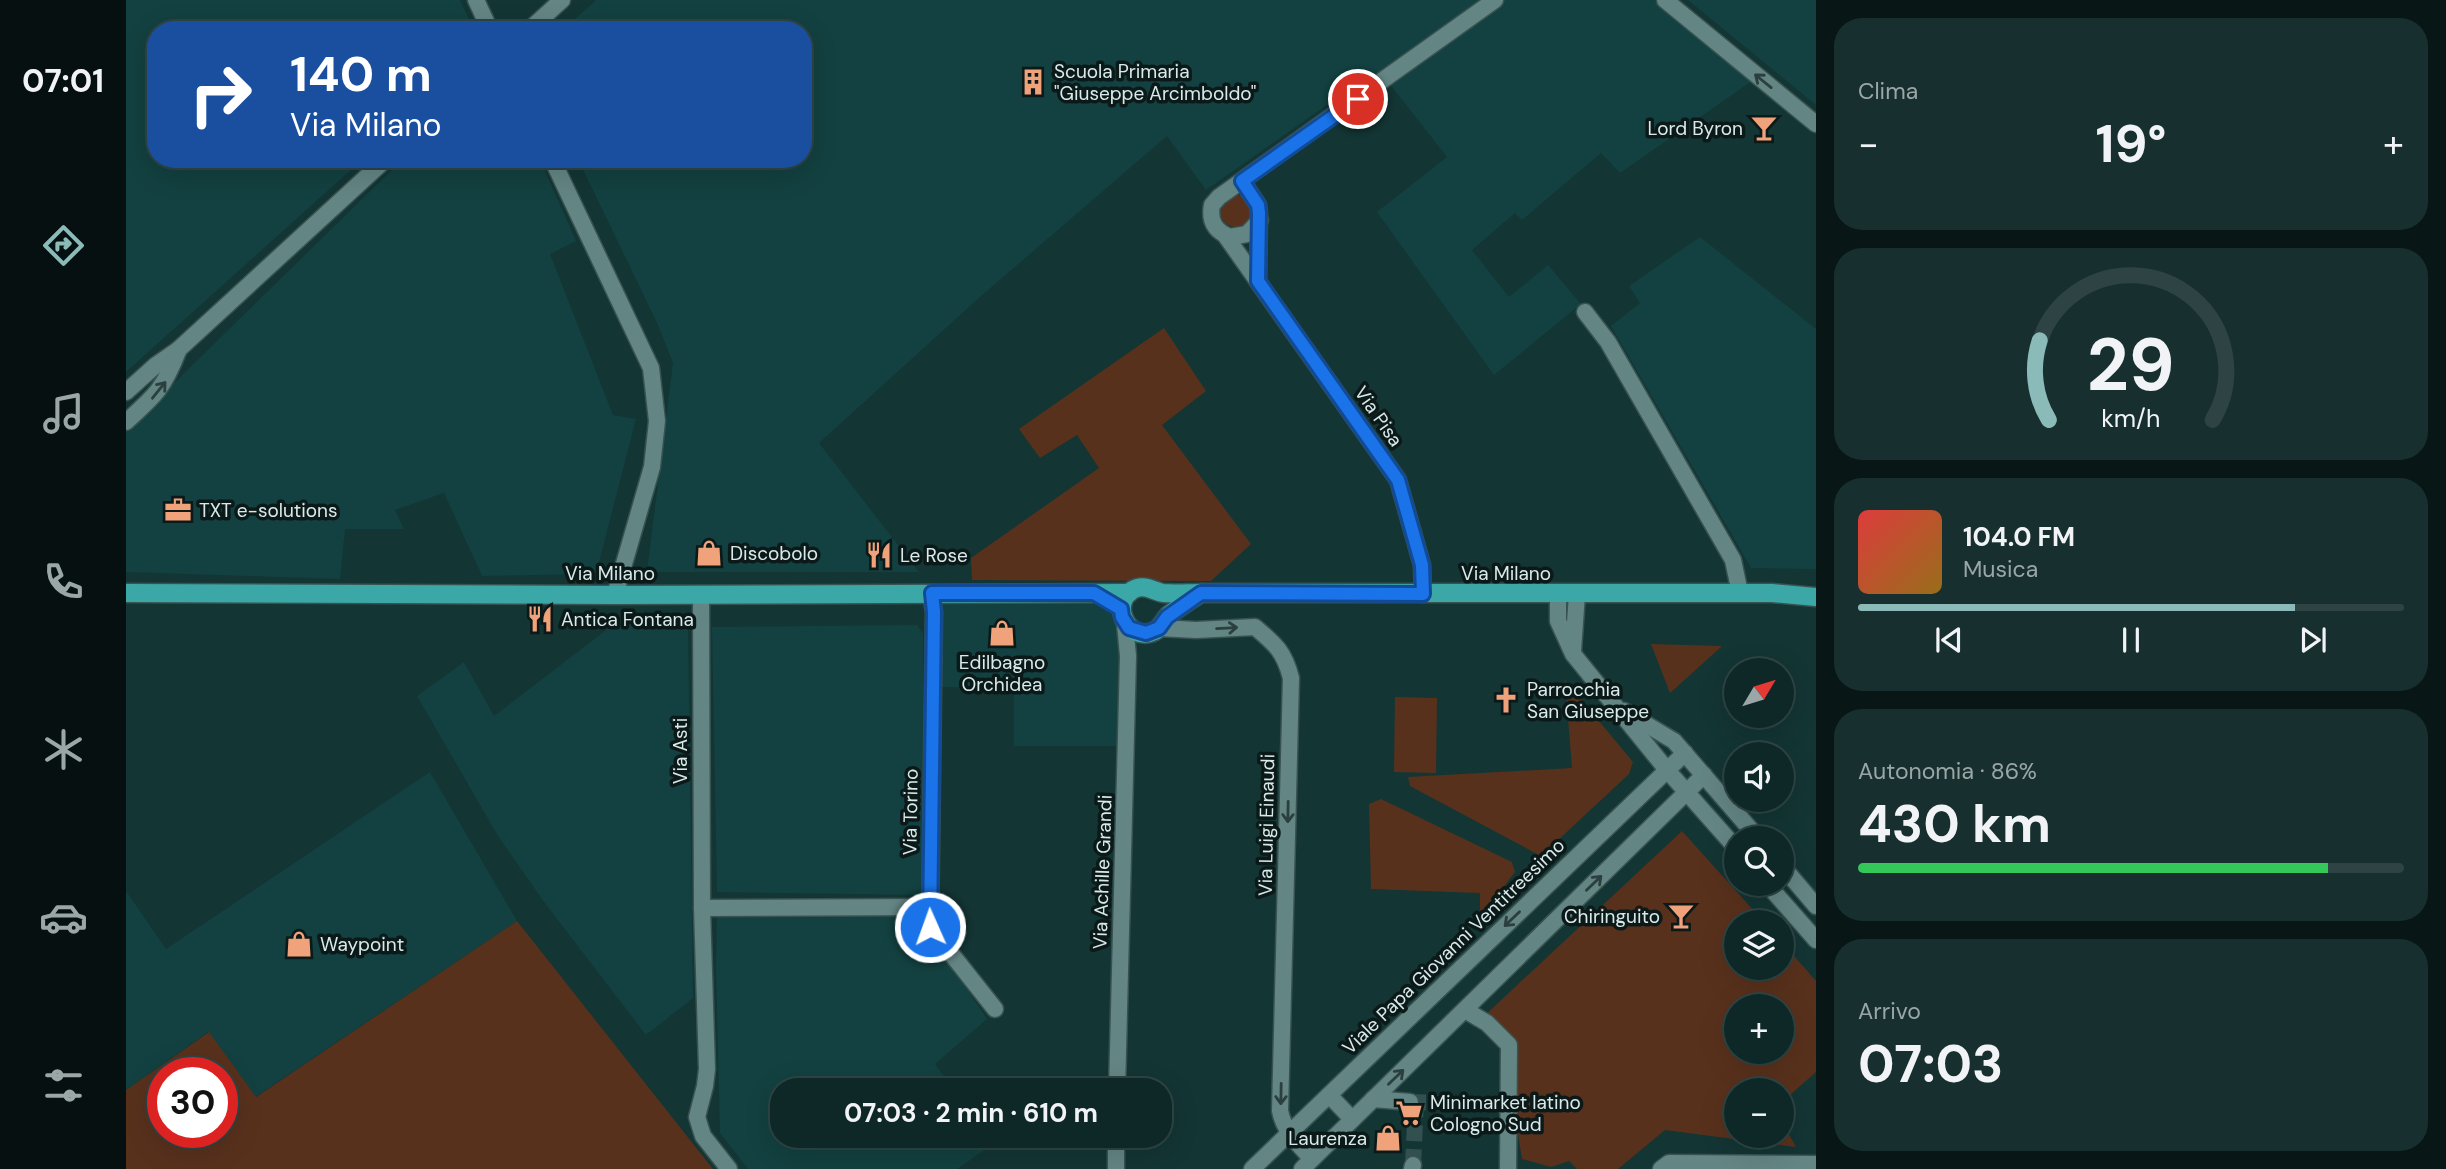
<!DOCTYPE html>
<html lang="it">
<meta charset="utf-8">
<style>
:root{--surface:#0e2827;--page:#17302f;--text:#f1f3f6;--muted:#9ba6a7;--line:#2e4444;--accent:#8bbbb9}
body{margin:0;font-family:"DM Sans",sans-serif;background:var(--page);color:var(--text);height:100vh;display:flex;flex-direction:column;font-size:26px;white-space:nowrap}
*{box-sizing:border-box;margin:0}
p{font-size:23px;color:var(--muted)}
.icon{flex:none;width:38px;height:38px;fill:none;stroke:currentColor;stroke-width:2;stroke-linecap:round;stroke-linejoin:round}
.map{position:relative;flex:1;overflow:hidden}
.drawer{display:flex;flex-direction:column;gap:18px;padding:18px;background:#081615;width:630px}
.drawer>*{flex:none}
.guide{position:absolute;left:21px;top:21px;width:665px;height:147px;border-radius:28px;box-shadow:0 7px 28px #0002,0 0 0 2px var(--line);background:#1a4fa0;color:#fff;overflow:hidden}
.needle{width:46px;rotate:52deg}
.controls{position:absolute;left:1598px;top:658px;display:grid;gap:14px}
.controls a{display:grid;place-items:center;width:70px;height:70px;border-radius:50%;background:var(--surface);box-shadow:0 7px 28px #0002,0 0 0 2px var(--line);font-size:35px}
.speed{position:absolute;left:21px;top:1057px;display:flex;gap:14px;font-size:35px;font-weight:700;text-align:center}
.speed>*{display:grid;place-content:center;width:91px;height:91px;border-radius:50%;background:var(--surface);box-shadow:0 7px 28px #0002,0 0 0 2px var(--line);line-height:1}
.speed .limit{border:10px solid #d22;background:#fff;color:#111}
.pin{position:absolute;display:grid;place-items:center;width:60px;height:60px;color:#fff;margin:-30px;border:4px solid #fff;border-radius:50%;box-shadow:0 2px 7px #0007}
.me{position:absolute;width:77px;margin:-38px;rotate:358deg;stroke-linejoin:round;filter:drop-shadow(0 0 5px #0008)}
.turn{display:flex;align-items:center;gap:24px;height:147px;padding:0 28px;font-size:32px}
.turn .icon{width:91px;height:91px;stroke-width:2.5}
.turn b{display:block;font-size:49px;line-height:60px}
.big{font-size:52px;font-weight:700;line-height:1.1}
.drawer .widget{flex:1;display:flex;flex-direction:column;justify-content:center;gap:10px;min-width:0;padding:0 24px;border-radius:28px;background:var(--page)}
.drawer .dial{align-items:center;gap:0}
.dial svg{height:182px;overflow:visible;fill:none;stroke:var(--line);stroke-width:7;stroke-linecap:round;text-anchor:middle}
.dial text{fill:var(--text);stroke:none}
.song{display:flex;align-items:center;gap:21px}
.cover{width:84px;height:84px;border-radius:10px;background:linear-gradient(135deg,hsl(0 70% 55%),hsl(40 70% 35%))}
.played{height:7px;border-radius:4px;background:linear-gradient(90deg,var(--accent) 80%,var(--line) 80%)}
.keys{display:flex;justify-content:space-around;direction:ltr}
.heat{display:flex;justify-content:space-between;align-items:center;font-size:38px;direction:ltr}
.charge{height:10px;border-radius:5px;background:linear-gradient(90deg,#34c759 86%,var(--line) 0)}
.trip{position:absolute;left:644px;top:1078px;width:402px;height:70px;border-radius:28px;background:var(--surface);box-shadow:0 7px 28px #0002,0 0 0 2px var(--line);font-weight:700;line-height:70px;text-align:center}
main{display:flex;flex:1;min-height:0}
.dock{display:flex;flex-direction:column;width:126px;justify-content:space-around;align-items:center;background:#061010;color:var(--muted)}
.dock .icon{width:49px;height:49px}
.dock .active{color:var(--accent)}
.dock b{font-size:32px;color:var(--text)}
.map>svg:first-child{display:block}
.built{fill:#134040}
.green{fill:#58311c;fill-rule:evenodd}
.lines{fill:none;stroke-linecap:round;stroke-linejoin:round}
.minor-tunnel{stroke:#31504f;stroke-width:16;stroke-dasharray:16 8;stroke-linecap:butt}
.minor-casing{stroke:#385251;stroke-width:19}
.major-casing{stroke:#385251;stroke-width:21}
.minor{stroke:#638584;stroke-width:16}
.major{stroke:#3ba7a6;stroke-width:18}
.oneway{stroke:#2a3f3e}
.route-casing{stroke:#114b97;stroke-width:18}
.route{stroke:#1a73e8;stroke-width:12}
.labels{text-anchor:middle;stroke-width:7;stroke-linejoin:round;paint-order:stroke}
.poi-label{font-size:19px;fill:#d8eae9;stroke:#0c1919;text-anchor:start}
.street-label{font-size:19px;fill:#d8eae9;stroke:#0c1919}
</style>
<main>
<nav class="dock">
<b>07:01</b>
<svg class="icon active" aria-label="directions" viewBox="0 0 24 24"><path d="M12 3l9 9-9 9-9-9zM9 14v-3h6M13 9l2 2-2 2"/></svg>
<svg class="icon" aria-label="music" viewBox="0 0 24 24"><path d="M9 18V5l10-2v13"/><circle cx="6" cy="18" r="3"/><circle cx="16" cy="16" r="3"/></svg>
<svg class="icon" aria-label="phone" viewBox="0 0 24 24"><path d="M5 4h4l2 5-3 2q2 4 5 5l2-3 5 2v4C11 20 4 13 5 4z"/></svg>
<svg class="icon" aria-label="climate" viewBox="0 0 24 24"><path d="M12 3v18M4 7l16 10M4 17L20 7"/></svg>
<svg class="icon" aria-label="car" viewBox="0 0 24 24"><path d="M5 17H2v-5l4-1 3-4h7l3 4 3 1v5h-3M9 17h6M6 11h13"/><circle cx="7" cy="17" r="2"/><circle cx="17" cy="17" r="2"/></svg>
<svg class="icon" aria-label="filters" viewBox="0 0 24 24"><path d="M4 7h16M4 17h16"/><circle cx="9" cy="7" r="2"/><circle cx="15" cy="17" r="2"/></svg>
</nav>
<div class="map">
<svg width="1690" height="1169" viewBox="0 0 1690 1169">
<rect width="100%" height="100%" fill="#133534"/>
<g class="built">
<path d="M 0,0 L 334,0 L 348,30 L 30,30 L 30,159 L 237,159 L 0,372 Z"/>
<path d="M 470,0 L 1528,0 L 1626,81 L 1494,173 L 1475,153 L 1396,220 L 1389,213 L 1346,250 L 1383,297 L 1422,265 L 1455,304 L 1368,375 L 1251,212 L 1321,157 L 1263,83 L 1213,119 L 1202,104 L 1080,190 L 1041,136 L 854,297 L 693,443 L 793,572 L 521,572 L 547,363 L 532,325 L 452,159 L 677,159 L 677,30 L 437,30 Z"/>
<path d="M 1562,0 L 1690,0 L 1690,105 Z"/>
<path d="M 277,159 L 414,159 L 450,241 L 424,254 L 487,415 L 510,419 L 470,574 L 356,576 L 318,493 L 269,510 L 278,529 L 219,529 L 214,579 L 0,572 L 0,430 Z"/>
<path d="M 1574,237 L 1690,329 L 1690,569 L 1625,568 L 1485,326 L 1514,303 L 1503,286 Z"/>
<path d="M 808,595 L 967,595 L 987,611 L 1001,656 L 998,746 L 888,746 L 888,688 L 810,687 Z"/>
<path d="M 497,617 L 562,621 L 567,998 L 520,1035 L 418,902 L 372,836 L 291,696 L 338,662 L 368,716 Z"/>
<path d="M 791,625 L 797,633 L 797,895 L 591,892 L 586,627 Z"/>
<path d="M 304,772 L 391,921 L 129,1097 L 82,1032 L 0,1090 L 0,891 L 40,949 Z"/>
<path d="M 798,912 L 804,934 L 861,1019 L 809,1064 L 828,1090 L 656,1090 L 656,1136 L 861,1136 L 867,1144 L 831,1169 L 622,1169 L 594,1133 L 590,969 L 591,914 L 717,917 Z"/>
</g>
<g class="green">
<circle cx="1110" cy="211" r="16"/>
<path d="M 1038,328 L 1080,391 L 1036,425 L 1125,544 L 1085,581 L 846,580 L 845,558 L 973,468 L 951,435 L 914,458 L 893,429 Z"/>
<path d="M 1525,644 L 1596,646 L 1544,693 Z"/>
<path d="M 1439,680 L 1507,762 L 1503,774 L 1415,856 L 1284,786 L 1282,777 L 1446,768 Z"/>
<path d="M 1269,697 L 1311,698 L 1310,773 L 1268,772 Z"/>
<path d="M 1255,799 L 1386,862 L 1389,872 L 1354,917 L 1354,893 L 1245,889 L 1243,804 Z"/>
<path d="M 1556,831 L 1638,922 L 1610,922 L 1610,968 L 1656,968 L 1656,942 L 1690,981 L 1690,1072 L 1656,1102 L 1656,1090 L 1610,1090 L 1610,1136 L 1656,1136 L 1656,1122 L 1670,1147 L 1539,1130 L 1492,1169 L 1451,1169 L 1443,1161 L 1425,1167 L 1396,1159 L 1390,1122 L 1387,1051 L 1356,1018 ZM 1610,1006 L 1656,1006 L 1656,1052 L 1610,1052 Z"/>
<path d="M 391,921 L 587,1169 L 0,1169 L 0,1090 L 83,1032 L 130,1097 ZM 37,1073 L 96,1073 L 96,1132 L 37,1132 Z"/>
</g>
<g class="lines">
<g class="minor-tunnel">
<path d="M 1284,1102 L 1318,1103"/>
<path d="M 1287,1165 L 1290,1102"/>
</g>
<g class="minor-casing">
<g id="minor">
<path d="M 350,0 L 364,30"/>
<path d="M 1539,0 L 1690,124"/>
<path d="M 403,30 L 436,0"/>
<path d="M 426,159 L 525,368 L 531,421 L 526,467 L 489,595"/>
<path d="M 1116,181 L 1132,205 L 1133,213 L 1132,280"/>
<path d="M 1134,220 L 1121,234 L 1104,237 C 1089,231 1083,221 1086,205 L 1093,197 L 1369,0"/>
<path d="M 1099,235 L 1272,480 L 1296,565 L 1297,594"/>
<path d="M 1459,312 L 1482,342 L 1607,560 L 1614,593"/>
<path d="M 0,392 L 30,365 L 53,349 L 260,159"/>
<path d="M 0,422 C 30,395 38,388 53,349"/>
<path d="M 805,593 L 808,612 L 804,927 L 869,1009"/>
<path d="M 575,594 L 576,908 L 581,1069 L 579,1086 L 571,1117 L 577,1136 L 603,1169"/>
<path d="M 1432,595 L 1432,621 L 1447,654 L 1541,770 L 1610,848"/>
<path d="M 1033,628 L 1070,630 L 1129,627 C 1149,644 1158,651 1165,678 L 1154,1111 C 1158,1131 1172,1144 1186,1159"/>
<path d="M 1447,651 L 1451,594"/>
<path d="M 1498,711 L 1548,741 L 1632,838"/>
<path d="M 1656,866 L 1690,906"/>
<path d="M 1641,884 L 1690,940"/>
<path d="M 576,908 L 803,907"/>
<path d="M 1339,1010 L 1361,1023 L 1383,1045 L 1382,1169"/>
<path d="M 991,1090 L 1002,656 L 999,624"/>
<path d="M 1203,1095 L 1226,1119"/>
<path d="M 1247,1099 L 1284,1102"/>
<path d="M 990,1169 L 990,1136"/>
<path d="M 1126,1169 L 1559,753"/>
<path d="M 1176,1169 L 1578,775"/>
<path d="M 1286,1169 L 1287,1165"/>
<path d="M 1535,1169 L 1543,1163 L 1690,1164"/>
</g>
</g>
<g class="major-casing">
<g id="major">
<path d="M 0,593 L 489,595 L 1003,593"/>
<path d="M 1075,593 C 1064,600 1053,607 1043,615 C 1038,620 1036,627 1029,631 C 1000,645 981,598 1011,588 C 1021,585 1027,591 1037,593 C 1049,594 1062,593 1075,593 L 1646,593 L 1690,597"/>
</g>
</g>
<use href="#minor" class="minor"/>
<use href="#major" class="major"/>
</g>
<defs><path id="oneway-shaft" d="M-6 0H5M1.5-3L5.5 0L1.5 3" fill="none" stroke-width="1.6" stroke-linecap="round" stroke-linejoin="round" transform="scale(1.75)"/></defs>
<g class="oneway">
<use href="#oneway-shaft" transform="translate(1637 81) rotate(-141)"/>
<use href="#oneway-shaft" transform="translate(33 390) rotate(-51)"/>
<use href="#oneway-shaft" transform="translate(1101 628) rotate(-3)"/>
<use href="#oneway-shaft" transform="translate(1162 812) rotate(91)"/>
<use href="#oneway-shaft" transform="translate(1468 883) rotate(-44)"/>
<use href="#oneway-shaft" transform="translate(1386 919) rotate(136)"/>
<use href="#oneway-shaft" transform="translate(1270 1077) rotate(-44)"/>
<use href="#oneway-shaft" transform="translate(1155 1094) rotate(91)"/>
</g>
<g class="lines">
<g class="route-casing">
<path id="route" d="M 804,927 L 808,612 L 806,593 L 968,593 L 995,609 L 996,617 L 1003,628 L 1020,633 L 1033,628 L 1041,617 L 1075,593 L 1297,594 L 1296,565 L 1272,480 L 1132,281 L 1133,213 L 1132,205 L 1116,181 L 1232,99"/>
</g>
<use href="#route" class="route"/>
</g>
<defs>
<g id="building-bare" transform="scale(2.1)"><path d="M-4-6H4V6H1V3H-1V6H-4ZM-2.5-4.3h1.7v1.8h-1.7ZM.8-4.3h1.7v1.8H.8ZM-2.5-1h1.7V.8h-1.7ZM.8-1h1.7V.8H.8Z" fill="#f0a27a" stroke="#0c1919" stroke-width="2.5" paint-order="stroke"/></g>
<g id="bar-bare" transform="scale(2.1)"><path d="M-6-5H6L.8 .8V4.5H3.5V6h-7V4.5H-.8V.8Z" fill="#f0a27a" stroke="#0c1919" stroke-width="2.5" paint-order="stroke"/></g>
<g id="office-bare" transform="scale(2.1)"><path d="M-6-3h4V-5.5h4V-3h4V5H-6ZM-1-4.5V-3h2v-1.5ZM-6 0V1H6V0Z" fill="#f0a27a" stroke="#0c1919" stroke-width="2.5" paint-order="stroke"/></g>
<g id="shop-bare" transform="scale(2.1)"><path d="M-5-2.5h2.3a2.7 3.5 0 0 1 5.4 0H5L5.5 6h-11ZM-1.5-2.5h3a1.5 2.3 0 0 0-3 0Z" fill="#f0a27a" stroke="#0c1919" stroke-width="2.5" paint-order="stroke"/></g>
<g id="restaurant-bare" transform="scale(2.1)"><path d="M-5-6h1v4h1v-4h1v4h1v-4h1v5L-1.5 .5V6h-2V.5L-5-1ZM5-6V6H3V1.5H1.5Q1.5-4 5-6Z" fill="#f0a27a" stroke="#0c1919" stroke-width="2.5" paint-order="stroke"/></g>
<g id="church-bare" transform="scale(2.1)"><path d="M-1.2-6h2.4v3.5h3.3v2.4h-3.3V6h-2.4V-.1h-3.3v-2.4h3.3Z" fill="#f0a27a" stroke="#0c1919" stroke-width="2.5" paint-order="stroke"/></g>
<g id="supermarket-bare" transform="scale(2.1)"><path d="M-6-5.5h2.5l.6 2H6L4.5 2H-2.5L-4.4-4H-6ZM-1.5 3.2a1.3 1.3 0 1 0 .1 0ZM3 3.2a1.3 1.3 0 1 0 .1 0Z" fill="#f0a27a" stroke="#0c1919" stroke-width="2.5" paint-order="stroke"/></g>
</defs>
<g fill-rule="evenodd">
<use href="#building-bare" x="907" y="82"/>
<use href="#bar-bare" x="1638" y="128"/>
<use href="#office-bare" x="52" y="510"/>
<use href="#shop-bare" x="583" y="553"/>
<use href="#restaurant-bare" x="753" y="555"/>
<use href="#restaurant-bare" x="414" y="619"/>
<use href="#shop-bare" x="876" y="633"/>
<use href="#church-bare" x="1380" y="700"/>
<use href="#bar-bare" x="1555" y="916"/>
<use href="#shop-bare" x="173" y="944"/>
<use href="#supermarket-bare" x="1283" y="1113"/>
<use href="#shop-bare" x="1262" y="1138"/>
</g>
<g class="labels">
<g class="poi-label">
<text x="928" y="78">Scuola Primaria<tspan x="928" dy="22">"Giuseppe Arcimboldo"</tspan></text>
<text x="1617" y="135" text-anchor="end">Lord Byron</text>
<text x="73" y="517">TXT e-solutions</text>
<text x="604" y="560">Discobolo</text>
<text x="774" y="562">Le Rose</text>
<text x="435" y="626">Antica Fontana</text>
<text x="876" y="669" text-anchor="middle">Edilbagno<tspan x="876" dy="22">Orchidea</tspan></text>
<text x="1401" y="696">Parrocchia<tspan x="1401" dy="22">San Giuseppe</tspan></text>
<text x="1534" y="923" text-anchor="end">Chiringuito</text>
<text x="194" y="951">Waypoint</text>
<text x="1304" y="1109">Minimarket latino<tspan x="1304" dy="22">Cologno Sud</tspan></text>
<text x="1241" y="1145" text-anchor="end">Laurenza</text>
</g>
<g class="street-label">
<text transform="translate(1253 416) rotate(55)" y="7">Via Pisa</text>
<text x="484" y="580">Via Milano</text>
<text x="1380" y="580">Via Milano</text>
<text transform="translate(554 751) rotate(-90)" y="7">Via Asti</text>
<text transform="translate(784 812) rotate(-89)" y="7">Via Torino</text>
<text transform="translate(1140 825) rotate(-89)" y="7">Via Luigi Einaudi</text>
<text transform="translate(976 872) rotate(-88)" y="7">Via Achille Grandi</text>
<text transform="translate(1327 946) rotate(-44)" y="7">Viale Papa Giovanni Ventitreesimo</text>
</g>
</g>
</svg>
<div class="controls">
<a><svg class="needle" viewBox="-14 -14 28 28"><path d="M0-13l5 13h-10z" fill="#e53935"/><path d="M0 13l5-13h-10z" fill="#9ba6a7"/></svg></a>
<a><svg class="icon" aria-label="sound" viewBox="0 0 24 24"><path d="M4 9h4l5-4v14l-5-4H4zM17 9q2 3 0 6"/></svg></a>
<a><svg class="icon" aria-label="search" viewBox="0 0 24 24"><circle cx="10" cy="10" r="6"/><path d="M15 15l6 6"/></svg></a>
<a><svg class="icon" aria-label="layers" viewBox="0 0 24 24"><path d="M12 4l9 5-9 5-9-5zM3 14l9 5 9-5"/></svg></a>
<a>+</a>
<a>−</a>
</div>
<div class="speed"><div class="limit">30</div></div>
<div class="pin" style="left:1232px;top:99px;background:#d93025"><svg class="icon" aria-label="arrive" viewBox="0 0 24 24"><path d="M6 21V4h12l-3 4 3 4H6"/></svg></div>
<svg class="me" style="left:804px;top:927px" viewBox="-20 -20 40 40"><circle r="17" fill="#1a73e8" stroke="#fff" stroke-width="3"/><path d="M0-11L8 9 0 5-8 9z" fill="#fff"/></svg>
<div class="trip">07:03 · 2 min · 610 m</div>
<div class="guide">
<div class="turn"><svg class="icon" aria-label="right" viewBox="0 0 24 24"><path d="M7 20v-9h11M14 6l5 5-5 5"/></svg><div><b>140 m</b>Via Milano</div></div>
</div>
</div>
<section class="drawer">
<div class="widget"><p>Clima</p>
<div class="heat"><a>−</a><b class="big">19°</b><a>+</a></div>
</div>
<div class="widget dial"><svg viewBox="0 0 100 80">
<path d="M14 69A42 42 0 1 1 86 69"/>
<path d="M14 69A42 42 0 0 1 10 34" stroke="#8bbbb9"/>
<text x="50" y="56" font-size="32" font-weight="700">29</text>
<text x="50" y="72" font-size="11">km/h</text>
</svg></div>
<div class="widget">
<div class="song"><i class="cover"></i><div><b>104.0 FM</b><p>Musica</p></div></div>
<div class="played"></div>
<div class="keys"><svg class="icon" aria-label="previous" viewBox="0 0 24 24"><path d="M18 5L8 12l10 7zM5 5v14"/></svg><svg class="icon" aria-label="pause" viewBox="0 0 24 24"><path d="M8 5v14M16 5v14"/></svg><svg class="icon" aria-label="next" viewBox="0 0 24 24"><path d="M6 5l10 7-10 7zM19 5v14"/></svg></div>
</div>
<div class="widget"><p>Autonomia · 86%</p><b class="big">430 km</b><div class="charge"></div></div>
<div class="widget"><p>Arrivo</p><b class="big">07:03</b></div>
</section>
</main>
